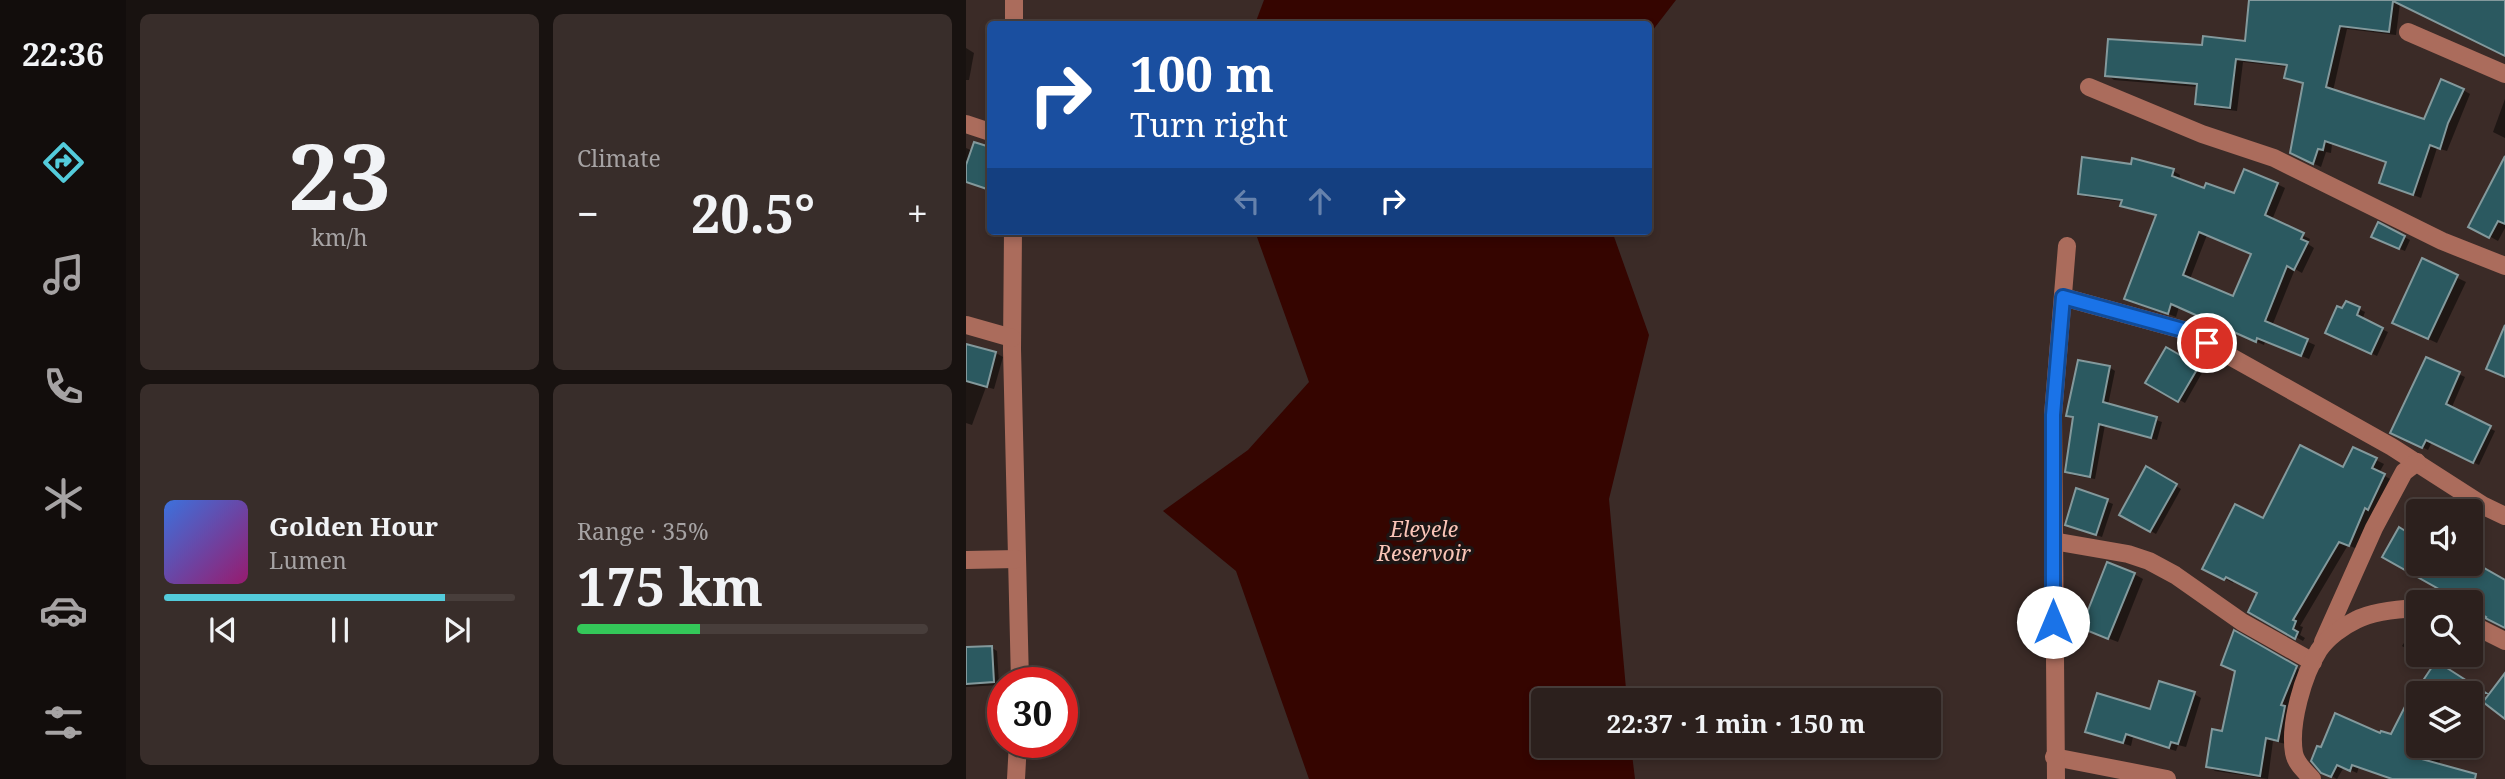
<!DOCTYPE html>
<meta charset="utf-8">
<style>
:root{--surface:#2c201d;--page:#382d2a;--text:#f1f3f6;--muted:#a6a3a4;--line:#483e3b;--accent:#53cbdb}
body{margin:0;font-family:"Noto Serif",serif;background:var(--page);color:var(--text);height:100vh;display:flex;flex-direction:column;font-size:26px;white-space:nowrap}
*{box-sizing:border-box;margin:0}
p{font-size:23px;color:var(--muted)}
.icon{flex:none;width:38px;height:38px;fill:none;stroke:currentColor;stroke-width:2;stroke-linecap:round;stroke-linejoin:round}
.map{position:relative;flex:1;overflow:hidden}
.details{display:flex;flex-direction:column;gap:14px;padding:14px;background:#181210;width:840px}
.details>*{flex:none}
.guide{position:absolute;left:21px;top:21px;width:665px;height:214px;border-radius:7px;box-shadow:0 4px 10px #0003,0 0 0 2px var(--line);background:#1a4fa0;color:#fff;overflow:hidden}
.buttons{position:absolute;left:1440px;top:499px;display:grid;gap:14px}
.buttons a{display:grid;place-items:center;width:77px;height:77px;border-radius:7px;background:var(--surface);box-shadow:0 4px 10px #0003,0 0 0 2px var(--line);font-size:35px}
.speed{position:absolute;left:21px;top:667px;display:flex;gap:14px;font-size:35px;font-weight:700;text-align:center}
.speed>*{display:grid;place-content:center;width:91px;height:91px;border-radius:50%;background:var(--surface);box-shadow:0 4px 10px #0003,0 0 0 2px var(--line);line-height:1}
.speed .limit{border:10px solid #d22;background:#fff;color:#111}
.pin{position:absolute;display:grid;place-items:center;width:60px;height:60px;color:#fff;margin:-30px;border:4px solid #fff;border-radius:50%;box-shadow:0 2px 7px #0007}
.me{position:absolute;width:77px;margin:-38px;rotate:0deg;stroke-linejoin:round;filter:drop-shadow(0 0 5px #0008)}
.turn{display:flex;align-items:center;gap:24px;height:147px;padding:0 28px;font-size:32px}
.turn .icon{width:91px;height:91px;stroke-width:2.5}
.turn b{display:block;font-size:49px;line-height:60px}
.lanes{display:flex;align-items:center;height:66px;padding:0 28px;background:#0003;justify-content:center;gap:35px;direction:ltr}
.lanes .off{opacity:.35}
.big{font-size:52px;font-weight:700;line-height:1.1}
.details .tile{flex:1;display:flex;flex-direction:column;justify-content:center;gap:10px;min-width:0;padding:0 24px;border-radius:10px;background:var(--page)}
.details .dial{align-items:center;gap:0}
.dial b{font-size:91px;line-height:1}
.song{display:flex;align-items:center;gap:21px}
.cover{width:84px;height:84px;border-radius:10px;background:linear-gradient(135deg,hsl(220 70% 55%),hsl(320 70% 35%))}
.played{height:7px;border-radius:4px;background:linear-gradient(90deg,var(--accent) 80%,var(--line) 80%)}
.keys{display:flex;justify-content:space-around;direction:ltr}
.heat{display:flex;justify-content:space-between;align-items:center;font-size:38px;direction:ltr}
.charge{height:10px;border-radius:5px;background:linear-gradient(90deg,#34c759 35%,var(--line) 0)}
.details .tiles{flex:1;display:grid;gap:14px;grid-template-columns:repeat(2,1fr)}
.trip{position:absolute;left:565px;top:688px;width:410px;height:70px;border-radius:7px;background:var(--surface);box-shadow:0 4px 10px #0003,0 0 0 2px var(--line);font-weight:700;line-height:70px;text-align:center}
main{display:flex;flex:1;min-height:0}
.tabs{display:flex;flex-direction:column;width:126px;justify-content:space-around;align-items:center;background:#120d0c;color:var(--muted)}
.tabs .icon{width:49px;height:49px}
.tabs .selected{color:var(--accent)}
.tabs b{font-size:32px;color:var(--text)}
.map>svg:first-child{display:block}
.water{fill:#350500}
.shadow{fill:#0007;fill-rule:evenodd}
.building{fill:#2b5960;stroke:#83999c;stroke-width:2;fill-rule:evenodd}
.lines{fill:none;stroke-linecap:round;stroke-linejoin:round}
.minor{stroke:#ab6c5c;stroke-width:18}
.route-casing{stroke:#114b97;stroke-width:18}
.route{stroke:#1a73e8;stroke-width:12}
.labels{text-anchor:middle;stroke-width:7;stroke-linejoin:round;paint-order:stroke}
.water-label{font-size:21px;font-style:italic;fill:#f9c4b7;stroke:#1d1514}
</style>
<main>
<nav class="tabs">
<b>22:36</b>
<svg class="icon selected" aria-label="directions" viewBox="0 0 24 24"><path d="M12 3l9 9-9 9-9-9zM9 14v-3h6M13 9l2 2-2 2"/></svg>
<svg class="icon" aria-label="music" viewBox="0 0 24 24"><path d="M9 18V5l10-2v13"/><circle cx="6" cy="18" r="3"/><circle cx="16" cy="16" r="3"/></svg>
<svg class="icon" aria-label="phone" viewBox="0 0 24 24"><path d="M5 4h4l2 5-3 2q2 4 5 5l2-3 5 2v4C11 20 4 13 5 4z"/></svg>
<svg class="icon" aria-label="climate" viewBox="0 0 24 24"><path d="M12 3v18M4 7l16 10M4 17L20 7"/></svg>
<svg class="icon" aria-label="car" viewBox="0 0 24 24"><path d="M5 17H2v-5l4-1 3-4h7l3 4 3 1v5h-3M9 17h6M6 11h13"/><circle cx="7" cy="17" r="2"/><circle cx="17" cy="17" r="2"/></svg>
<svg class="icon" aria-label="filters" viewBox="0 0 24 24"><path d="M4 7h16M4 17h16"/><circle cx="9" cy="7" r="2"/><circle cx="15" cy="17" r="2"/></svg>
</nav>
<section class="details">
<div class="tiles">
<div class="tile dial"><b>23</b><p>km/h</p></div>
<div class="tile"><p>Climate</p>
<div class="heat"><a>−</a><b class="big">20.5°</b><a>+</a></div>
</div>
<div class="tile">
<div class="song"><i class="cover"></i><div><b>Golden Hour</b><p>Lumen</p></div></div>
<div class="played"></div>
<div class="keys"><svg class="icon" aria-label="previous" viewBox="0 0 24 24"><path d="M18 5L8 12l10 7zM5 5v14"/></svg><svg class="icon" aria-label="pause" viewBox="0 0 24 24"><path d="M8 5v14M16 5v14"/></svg><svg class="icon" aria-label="next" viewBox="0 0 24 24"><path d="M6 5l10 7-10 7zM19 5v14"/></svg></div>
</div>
<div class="tile"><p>Range · 35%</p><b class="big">175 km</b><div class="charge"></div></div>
</div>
</section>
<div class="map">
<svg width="1539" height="779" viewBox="0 0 1539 779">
<rect width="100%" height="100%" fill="#3b2b27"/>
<g class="water">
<path d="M 298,0 L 710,0 L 683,35 L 682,24 L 289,24 Z"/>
<path d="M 291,231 L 646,231 L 683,335 L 643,499 L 661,700 L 578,700 L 578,746 L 665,746 L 669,779 L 343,779 L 270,571 L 197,511 L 282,450 L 343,382 L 291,237 Z"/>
</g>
<g class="shadow">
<path d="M 1285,0 L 1539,0 L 1539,55 L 1434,3 L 1430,35 L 1381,29 L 1367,91 L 1459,121 L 1497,90 L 1504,94 L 1481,151 L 1471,148 L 1455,198 L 1415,182 L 1422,162 L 1366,144 L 1365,153 L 1360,152 L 1355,167 L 1334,157 L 1338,84 L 1320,77 L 1322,67 L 1277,62 L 1271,111 L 1238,107 L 1231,103 L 1233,87 L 1148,80 L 1141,75 L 1238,47 L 1281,43 Z"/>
<path d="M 0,48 L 8,53 L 3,80 L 0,80 Z"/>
<path d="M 1539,99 L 1539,138 L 1527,132 Z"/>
<path d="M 9,144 L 24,149 L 24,190 L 0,182 L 0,148 L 7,151 Z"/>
<path d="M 1539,160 L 1539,228 L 1532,241 L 1505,226 Z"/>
<path d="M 1207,171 L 1214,175 L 1213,181 L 1239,190 L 1269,196 L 1311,184 L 1319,188 L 1306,220 L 1344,239 L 1342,244 L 1348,248 L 1336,273 L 1329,269 L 1306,326 L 1349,345 L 1343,359 L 1299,341 L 1298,345 L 1213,307 L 1210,317 L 1161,298 L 1192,216 L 1164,209 L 1156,205 L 1157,202 L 1121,197 L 1113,193 ZM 1241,235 L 1287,254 L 1268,298 L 1224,279 Z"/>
<path d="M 1413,224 L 1444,240 L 1439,251 L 1413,240 Z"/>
<path d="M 1457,261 L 1500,282 L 1471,343 L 1437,327 Z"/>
<path d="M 1381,303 L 1399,312 L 1396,320 L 1422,332 L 1411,356 L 1367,335 Z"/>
<path d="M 0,346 L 30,353 L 37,357 L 28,389 L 20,387 L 6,425 L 0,423 Z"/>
<path d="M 1200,349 L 1237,371 L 1219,403 L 1182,382 Z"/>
<path d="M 1461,359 L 1499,377 L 1485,409 L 1529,431 L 1513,465 L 1466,442 L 1462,450 L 1432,435 Z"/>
<path d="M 1143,367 L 1149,371 L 1142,405 L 1196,422 L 1191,440 L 1139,425 L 1129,479 L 1106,475 L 1101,472 L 1108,419 L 1102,415 Z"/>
<path d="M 1410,460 L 1418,464 L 1413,473 L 1426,480 L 1410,513 L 1407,511 L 1391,549 L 1382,545 L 1334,626 L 1337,627 L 1334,635 L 1339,638 L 1337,641 L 1284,612 L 1294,593 L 1268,580 L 1267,583 L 1238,568 L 1297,520 L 1378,469 Z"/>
<path d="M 1181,469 L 1215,489 L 1190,534 L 1155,514 Z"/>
<path d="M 1111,490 L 1147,504 L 1136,537 L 1107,527 Z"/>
<path d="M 1433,530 L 1452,541 L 1452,564 L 1492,564 L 1500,568 L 1505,562 L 1539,582 L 1505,610 L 1505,602 L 1464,602 L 1474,587 L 1419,556 Z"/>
<path d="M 1168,574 L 1177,579 L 1152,642 L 1126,632 Z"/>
<path d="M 1452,621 L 1452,654 L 1477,654 L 1471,664 L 1513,690 L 1505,703 L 1505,693 L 1452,693 L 1452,746 L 1481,746 L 1472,765 L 1493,779 L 1426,779 L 1393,767 L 1391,773 L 1378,767 L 1371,779 L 1356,771 L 1415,735 L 1425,737 L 1444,701 L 1469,666 L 1436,646 Z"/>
<path d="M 1269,633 L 1337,672 L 1320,744 L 1307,741 L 1302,779 L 1249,771 L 1242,766 L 1257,733 L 1270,671 Z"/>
<path d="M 26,648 L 31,651 L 33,685 L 0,687 L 0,649 Z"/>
<path d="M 1228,694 L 1235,698 L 1220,747 L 1212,745 L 1210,751 L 1167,737 L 1165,746 L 1121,731 L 1185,712 Z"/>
</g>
<g class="building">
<path d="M 1283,0 L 1539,0 L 1539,56 L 1427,1 L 1423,32 L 1374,26 L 1360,87 L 1458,119 L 1475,79 L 1498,89 L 1482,123 L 1474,149 L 1464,145 L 1447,195 L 1413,183 L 1420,162 L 1359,141 L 1357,150 L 1352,149 L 1347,164 L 1324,153 L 1337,83 L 1318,78 L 1321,65 L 1270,59 L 1264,108 L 1229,104 L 1231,84 L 1139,76 L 1142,39 L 1236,45 L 1237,36 L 1279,41 Z"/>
<path d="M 8,142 L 24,147 L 24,190 L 0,182 L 0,165 Z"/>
<path d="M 1539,156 L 1539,224 L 1532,221 L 1523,238 L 1502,227 Z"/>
<path d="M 1116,157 L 1165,164 L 1166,158 L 1208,169 L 1206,176 L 1238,188 L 1240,183 L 1268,193 L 1278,169 L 1312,183 L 1299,215 L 1338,233 L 1335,239 L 1342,242 L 1328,270 L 1321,266 L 1299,321 L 1342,339 L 1335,356 L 1291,338 L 1290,342 L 1205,304 L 1202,314 L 1158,299 L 1190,215 L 1154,206 L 1156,200 L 1112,194 ZM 1233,232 L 1285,254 L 1267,296 L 1217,275 Z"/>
<path d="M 1412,222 L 1439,236 L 1433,249 L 1405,237 Z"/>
<path d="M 1456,258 L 1492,275 L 1462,339 L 1426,323 Z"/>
<path d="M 1380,301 L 1394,307 L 1391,315 L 1417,328 L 1405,354 L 1359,333 L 1371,306 L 1376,308 Z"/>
<path d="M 1539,325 L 1539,377 L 1520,369 Z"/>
<path d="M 0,344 L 30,352 L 21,387 L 0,381 Z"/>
<path d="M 1200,347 L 1233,366 L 1212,402 L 1179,383 Z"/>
<path d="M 1460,357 L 1494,372 L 1480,404 L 1525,426 L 1507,463 L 1460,440 L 1456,448 L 1424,433 Z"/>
<path d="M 1112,360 L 1144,366 L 1137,402 L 1191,417 L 1185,438 L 1133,424 L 1124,477 L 1099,472 L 1107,417 L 1100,416 Z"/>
<path d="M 1334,445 L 1377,467 L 1387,447 L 1411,458 L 1406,468 L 1419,474 L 1402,510 L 1399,508 L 1383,546 L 1373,542 L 1327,620 L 1330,621 L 1327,629 L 1332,632 L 1329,639 L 1282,612 L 1291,593 L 1260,577 L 1258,580 L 1236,569 L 1269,504 L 1297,518 Z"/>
<path d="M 1180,466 L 1211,484 L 1184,532 L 1153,515 Z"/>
<path d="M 1110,488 L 1142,499 L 1130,535 L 1099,525 Z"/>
<path d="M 1433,527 L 1452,539 L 1452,564 L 1511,564 L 1539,580 L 1539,628 L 1519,618 L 1520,617 L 1505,608 L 1505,602 L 1496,602 L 1416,557 Z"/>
<path d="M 1141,562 L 1169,573 L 1142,639 L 1115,628 Z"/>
<path d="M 1268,630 L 1331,666 L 1315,705 L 1319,706 L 1312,741 L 1300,738 L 1294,776 L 1240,767 L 1246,729 L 1256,731 L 1269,671 L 1255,665 Z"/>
<path d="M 26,646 L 28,682 L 0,684 L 0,647 Z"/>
<path d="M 1470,661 L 1520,693 L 1452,693 L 1452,758 L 1510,774 L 1509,779 L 1426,779 L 1386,765 L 1384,771 L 1371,765 L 1365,777 L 1355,773 L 1345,761 L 1351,746 L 1355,747 L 1369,713 L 1414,733 L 1415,731 L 1425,734 L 1452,681 L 1452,688 Z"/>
<path d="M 1539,673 L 1539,719 L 1517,702 Z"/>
<path d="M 1193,681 L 1229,692 L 1212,744 L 1205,742 L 1203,748 L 1160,734 L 1157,743 L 1119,732 L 1131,693 L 1184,709 Z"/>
</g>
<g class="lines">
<g class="minor">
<path d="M 48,24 L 48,0"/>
<path d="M 1442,32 L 1539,74"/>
<path d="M 1123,87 L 1236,134 L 1308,158 L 1476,241 L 1539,266"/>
<path d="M 0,124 L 24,132"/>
<path d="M 47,231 L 46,349 L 54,682"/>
<path d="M 1097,297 L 1217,330 L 1426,447 L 1518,506 L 1539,516"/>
<path d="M 0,325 L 46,338"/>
<path d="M 1087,541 L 1162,554 L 1183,561 L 1209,575 L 1276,622 L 1347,662"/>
<path d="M 0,560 L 51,559"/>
<path d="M 1505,624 L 1539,641"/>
<path d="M 1357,642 L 1408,528 L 1438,472 L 1451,462"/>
<path d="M 1088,757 L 1201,779"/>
<path d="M 50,779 L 52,742"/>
<path d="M 1090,779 L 1087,415 L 1101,246"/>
<path d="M 1346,779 C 1339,771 1330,764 1328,753 C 1323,724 1337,675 1353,650 C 1361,638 1377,626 1390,620 C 1407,611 1433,609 1452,608"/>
</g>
</g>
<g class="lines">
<g class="route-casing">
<path id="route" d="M 1087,622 L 1087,415 L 1097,297 L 1217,330 L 1241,343"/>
</g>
<use href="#route" class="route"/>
</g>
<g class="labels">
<g class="water-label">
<text x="458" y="537">Eleyele<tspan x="458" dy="24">Reservoir</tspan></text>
</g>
</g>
</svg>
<div class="buttons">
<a><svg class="icon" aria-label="sound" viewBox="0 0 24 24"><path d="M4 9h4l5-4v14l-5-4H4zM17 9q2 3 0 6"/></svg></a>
<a><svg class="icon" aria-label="search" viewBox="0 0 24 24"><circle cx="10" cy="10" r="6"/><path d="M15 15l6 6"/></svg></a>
<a><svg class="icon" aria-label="layers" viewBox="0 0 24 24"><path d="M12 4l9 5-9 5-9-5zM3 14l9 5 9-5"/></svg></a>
</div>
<div class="speed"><div class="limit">30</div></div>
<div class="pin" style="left:1241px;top:343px;background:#d93025"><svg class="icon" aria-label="arrive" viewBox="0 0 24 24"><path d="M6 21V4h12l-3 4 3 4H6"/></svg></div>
<svg class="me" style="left:1087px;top:622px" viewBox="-20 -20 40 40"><circle r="19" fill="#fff"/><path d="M0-13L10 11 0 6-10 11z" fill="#1a73e8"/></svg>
<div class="trip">22:37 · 1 min · 150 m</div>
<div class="guide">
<div class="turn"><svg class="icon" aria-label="right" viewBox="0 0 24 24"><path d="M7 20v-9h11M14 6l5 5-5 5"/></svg><div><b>100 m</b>Turn right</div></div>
<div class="lanes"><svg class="icon off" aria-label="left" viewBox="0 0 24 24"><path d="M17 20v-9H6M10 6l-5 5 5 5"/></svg><svg class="icon off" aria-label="ahead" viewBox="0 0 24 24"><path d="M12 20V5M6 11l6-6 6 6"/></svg><svg class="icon" aria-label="right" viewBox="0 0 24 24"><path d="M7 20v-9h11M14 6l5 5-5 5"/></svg></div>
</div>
</div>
</main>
